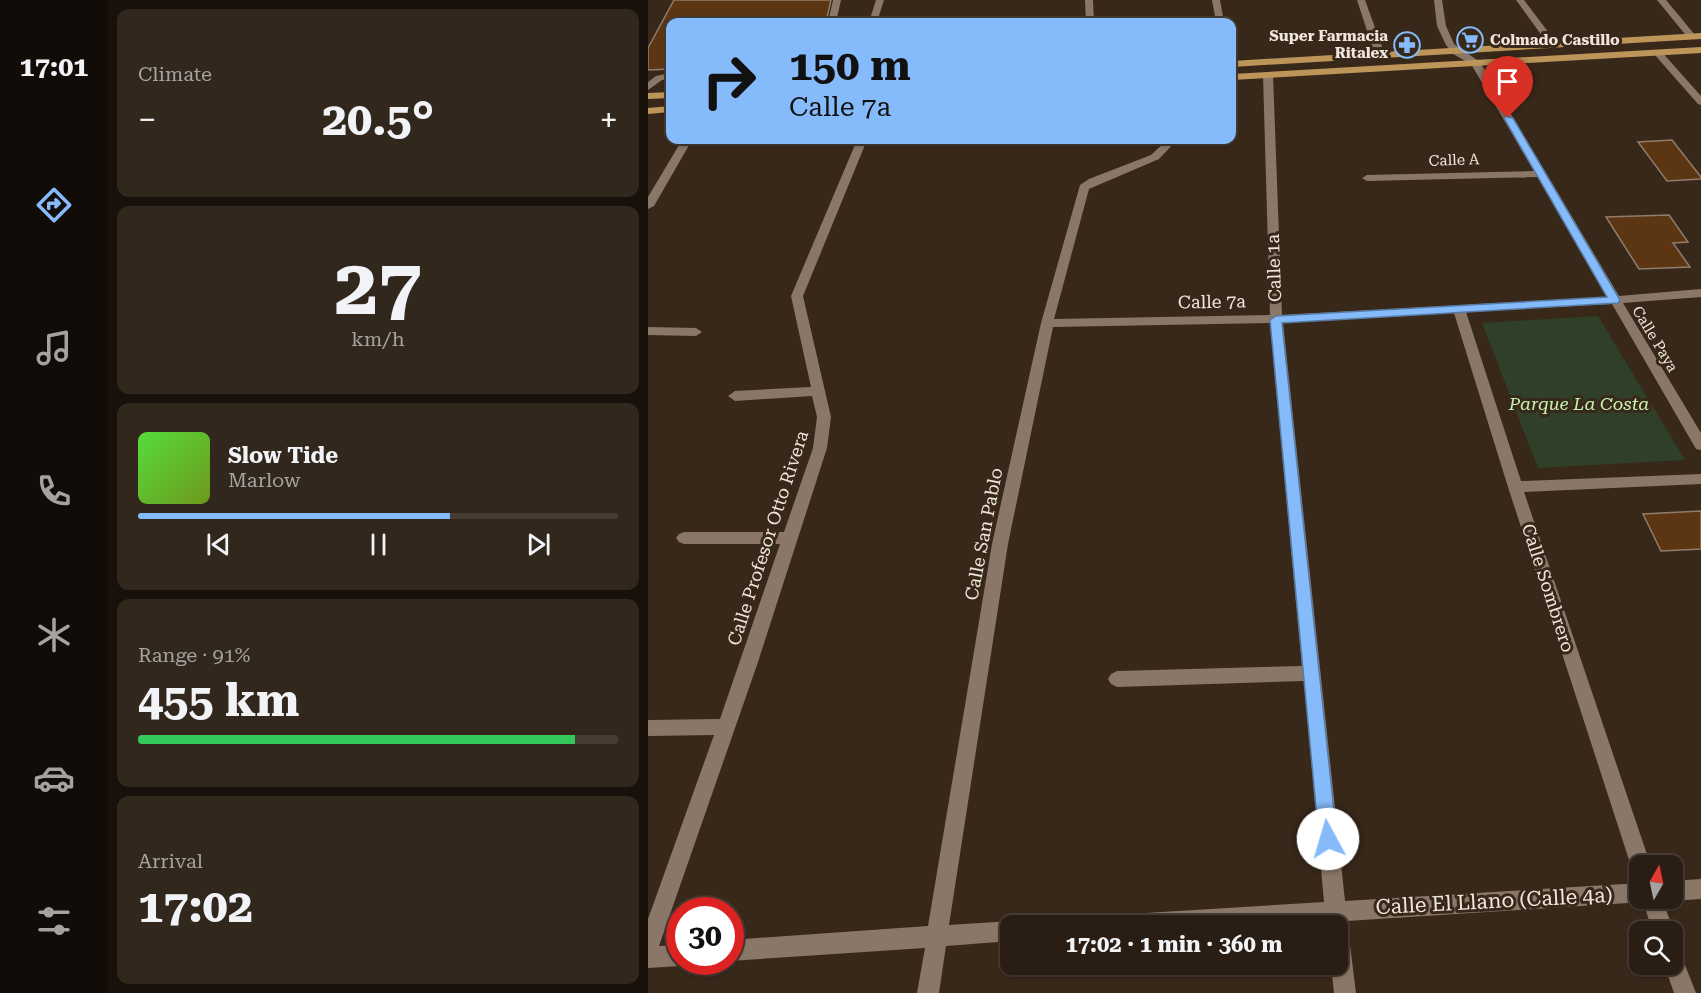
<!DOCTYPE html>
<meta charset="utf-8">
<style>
:root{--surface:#2a1e14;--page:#32271d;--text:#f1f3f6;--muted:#a5a2a0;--line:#463c34;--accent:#86bbfb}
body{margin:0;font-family:"Roboto Serif",serif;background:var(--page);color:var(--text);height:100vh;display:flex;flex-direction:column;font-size:22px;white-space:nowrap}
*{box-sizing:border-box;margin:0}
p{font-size:20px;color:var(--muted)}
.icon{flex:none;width:33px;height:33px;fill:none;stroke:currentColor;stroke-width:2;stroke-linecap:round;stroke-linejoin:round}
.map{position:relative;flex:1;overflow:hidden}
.side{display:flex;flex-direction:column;gap:9px;padding:9px;background:#17100b;width:540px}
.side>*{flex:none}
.guide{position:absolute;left:18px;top:18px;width:570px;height:126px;border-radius:12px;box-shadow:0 2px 4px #0004,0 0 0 2px var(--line);background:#86bbfb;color:#111;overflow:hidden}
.needle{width:39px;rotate:9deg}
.controls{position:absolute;left:981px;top:855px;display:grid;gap:12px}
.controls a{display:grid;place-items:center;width:54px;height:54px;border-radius:12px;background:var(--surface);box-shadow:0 2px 4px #0004,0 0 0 2px var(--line);font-size:30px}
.speed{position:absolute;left:18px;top:897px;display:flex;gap:12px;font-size:30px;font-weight:700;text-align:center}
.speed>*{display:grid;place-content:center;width:78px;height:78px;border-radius:50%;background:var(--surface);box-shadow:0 2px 4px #0004,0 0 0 2px var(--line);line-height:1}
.speed .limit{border:9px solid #d22;background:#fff;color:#111}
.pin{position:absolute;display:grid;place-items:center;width:51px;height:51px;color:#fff;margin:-62px -26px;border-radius:50% 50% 50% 0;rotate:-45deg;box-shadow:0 0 6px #0007}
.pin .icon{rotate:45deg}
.me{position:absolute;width:66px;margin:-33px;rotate:354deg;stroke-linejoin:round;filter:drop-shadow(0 0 4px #0008)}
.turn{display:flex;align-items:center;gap:21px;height:126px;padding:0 24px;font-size:27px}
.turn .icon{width:78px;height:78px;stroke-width:2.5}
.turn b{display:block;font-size:42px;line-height:51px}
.big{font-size:45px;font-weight:700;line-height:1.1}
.side .card{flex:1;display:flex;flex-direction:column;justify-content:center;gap:9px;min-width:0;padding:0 21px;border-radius:12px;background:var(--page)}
.side .dial{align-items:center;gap:0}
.dial b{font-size:78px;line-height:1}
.song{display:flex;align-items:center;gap:18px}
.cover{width:72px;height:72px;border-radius:9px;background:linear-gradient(135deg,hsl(110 70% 55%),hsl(80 70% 35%))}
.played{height:6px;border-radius:3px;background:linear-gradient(90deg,var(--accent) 65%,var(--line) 65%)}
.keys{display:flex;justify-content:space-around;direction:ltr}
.heat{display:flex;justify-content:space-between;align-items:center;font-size:33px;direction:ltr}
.charge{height:9px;border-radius:4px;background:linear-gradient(90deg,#34c759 91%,var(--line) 0)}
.trip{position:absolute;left:352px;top:915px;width:348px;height:60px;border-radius:12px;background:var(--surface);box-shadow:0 2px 4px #0004,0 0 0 2px var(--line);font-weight:700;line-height:60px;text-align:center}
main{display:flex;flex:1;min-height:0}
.tabs{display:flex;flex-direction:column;width:108px;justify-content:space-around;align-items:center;background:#110c08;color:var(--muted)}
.tabs .icon{width:42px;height:42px}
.tabs .active{color:var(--accent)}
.tabs b{font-size:27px;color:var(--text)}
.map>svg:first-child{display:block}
.green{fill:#303f27}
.building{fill:#5c3613;stroke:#907c6c;stroke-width:1.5}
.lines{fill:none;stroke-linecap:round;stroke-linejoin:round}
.minor{fill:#8b7768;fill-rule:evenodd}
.major{fill:#be9559;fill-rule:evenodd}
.route{fill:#86bbfb;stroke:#577aa3;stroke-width:1.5}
.labels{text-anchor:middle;stroke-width:6;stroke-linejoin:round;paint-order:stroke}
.far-poi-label{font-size:15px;font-weight:bold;fill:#f1e6dd;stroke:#38281a;text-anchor:end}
.far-street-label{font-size:15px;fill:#f1e6dd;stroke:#38281a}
.street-label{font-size:18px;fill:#f1e6dd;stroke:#38281a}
.park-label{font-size:18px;font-style:italic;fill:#c7f4af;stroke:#38281a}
.near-street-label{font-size:21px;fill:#f1e6dd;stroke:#38281a}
</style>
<main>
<nav class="tabs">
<b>17:01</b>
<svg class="icon active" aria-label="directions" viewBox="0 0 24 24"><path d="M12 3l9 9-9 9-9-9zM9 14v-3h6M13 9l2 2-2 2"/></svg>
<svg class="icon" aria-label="music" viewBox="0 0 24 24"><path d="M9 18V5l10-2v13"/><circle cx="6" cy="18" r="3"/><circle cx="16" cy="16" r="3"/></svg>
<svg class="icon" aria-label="phone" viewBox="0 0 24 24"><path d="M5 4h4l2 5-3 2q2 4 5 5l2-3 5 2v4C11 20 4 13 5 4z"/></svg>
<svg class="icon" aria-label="climate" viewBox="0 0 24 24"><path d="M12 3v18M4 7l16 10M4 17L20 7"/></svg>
<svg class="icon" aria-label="car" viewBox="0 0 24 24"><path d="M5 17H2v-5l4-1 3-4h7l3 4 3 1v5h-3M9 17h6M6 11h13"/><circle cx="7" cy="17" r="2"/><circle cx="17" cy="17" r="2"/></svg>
<svg class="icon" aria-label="filters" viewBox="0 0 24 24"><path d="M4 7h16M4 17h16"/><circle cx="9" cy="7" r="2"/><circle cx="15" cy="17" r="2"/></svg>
</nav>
<section class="side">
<div class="card"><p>Climate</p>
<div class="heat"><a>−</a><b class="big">20.5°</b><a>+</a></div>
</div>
<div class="card dial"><b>27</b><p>km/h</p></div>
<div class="card">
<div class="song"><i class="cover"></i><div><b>Slow Tide</b><p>Marlow</p></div></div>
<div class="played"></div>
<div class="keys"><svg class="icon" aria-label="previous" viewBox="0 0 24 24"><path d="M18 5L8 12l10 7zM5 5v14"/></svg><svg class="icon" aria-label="pause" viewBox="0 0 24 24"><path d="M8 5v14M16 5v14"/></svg><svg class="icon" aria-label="next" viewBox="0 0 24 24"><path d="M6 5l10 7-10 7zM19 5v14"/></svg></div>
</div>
<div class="card"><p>Range · 91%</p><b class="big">455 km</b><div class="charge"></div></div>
<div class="card"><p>Arrival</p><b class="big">17:02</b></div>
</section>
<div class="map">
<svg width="1053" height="993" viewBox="0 0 1053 993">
<rect width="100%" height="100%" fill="#38281a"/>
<path class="green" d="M 950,316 L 1037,460 L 890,468 L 834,323 Z"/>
<g class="building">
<path d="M 26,0 L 183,0 L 178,22 L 22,22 L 22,69 L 0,70 L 0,48 Z"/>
<path d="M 1024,140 L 1053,177 L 1053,179 L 1019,181 L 990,142 Z"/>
<path d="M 1021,215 L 1040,242 L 1025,243 L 1042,267 L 991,269 L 958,217 Z"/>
<path d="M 1053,511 L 1053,549 L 1013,551 L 995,514 Z"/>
</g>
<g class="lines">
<g class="minor">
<path d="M 185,0 L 193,0 L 188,22 L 180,22 Z"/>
<path d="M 228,0 L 236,0 L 229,22 L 221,22 Z"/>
<path d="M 437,0 L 445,0 L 446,22 L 438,22 Z"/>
<path d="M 564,0 L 572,0 L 576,22 L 568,22 Z"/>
<path d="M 709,0 L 717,0 L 737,55 L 735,57 L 727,55 Z"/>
<path d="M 786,0 L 794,0 L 798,26 L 806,44 L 832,62 L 971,296 L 1053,289 L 1053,297 L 975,303 L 1053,433 L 1053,450 L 1048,449 L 964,304 L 818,312 L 873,481 L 1053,474 L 1053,484 L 876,492 L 1003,866 L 992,866 L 992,875 L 986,873 L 983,866 L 860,487 L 806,313 L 635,323 L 697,901 L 992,883 L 992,898 L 1014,898 L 1026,932 L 1024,937 L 1024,932 L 1005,932 L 995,902 L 699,921 L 708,993 L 686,993 L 683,964 L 690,964 L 690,926 L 679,926 L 678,922 L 626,926 L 439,926 L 442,919 L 449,916 L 676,902 L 656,681 L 469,687 L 463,684 L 460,679 L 463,674 L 469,671 L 654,666 L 622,323 L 405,327 L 360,544 L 301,925 L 363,921 L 371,926 L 363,926 L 363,941 L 298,946 L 291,993 L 269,993 L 277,948 L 82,961 L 82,940 L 280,926 L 344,544 L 393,323 L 432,185 L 441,179 L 503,155 L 519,140 L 529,140 L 511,159 L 441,189 L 406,319 L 622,315 L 615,75 L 620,72 L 625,75 L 634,315 L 959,297 L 890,177 L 719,181 L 714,178 L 719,175 L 886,171 L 823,64 L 805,54 L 798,45 L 789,26 Z"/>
<path d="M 868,0 L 876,0 L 910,45 L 908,47 L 902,47 Z"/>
<path d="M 1009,0 L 1018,0 L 1047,35 L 1047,39 L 1041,39 Z"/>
<path d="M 1006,50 L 1012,50 L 1053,96 L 1053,105 L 1050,104 L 1006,54 Z"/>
<path d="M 22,73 L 22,79 L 14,80 L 0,90 L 0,82 L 8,76 Z"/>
<path d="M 34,140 L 44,140 L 6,206 L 0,209 L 0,197 Z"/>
<path d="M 209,140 L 219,140 L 155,296 L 183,417 L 179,448 L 109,665 L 11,946 L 32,945 L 32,962 L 40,962 L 32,966 L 0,968 L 0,919 L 66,735 L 0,736 L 0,720 L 72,719 L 132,544 L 36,544 L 31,542 L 28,538 L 31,534 L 36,532 L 136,532 L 165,448 L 169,417 L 164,396 L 87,401 L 80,396 L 87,391 L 163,387 L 143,296 Z"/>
<path d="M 0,327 L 48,328 L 54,332 L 48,336 L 0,335 Z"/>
<path d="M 1053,879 L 1053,899 L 1024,901 L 1018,898 L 1024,898 L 1024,881 Z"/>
<path d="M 1024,947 L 1031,950 L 1048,993 L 1026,993 L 1016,964 L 1024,964 Z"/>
</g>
<g class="major">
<path d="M 1053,33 L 1053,39 L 584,67 L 584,61 Z"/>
<path d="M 1053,47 L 1053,53 L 584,80 L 584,74 Z"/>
<path d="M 22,92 L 22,98 L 0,99 L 0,93 Z"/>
<path d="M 22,106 L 22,112 L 0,114 L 0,108 Z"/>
</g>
</g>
<path class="route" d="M 857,116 L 865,118 L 972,300 L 970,303 L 634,323 L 689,839 L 686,845 L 680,847 L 674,845 L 671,839 L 622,320 L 628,316 L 959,297 L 856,118 Z"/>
<defs>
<g id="supermarket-ring" transform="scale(1.35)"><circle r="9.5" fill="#38281a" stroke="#86bbfb" stroke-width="1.5"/><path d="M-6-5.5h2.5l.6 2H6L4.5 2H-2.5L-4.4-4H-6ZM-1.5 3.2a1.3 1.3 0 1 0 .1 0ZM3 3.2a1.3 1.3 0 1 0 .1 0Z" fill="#86bbfb"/></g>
<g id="pharmacy-ring" transform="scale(1.35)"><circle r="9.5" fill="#38281a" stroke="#86bbfb" stroke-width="1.5"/><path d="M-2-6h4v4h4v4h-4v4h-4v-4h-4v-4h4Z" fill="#86bbfb"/></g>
</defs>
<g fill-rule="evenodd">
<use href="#supermarket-ring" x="822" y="40"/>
<use href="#pharmacy-ring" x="759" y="45"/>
</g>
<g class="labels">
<g class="far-poi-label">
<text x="740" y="41">Super Farmacia<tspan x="740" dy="17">Ritalex</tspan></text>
<text x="842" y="45" text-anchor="start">Colmado Castillo</text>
</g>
<g class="far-street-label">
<text transform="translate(806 160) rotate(-2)" y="5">Calle A</text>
<text transform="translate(1007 339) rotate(59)" y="5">Calle Paya</text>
</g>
<g class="street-label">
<text transform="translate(626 268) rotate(-92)" y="6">Calle 1a</text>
<text transform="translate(564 302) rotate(-1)" y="6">Calle 7a</text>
<text transform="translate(336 534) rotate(-79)" y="6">Calle San Pablo</text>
<text transform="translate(120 538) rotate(-72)" y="6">Calle Profesor Otto Rivera</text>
<text transform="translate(900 588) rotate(72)" y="6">Calle Sombrero</text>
</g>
<g class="park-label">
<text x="931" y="410">Parque La Costa</text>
</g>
<g class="near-street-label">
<text transform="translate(846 901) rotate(-3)" y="7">Calle El Llano (Calle 4a)</text>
</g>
</g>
</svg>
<div class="controls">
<a><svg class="needle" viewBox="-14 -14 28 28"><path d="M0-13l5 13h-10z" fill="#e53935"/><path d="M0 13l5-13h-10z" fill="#a5a2a0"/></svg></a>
<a><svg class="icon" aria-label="search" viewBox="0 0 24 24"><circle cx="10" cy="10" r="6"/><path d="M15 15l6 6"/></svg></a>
</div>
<div class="speed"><div class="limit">30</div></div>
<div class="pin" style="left:860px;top:118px;background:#d93025"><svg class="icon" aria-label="arrive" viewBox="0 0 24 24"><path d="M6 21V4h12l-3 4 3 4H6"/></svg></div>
<svg class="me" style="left:680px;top:839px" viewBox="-20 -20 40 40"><circle r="19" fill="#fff"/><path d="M0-13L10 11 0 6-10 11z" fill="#86bbfb"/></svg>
<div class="trip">17:02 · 1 min · 360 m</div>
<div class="guide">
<div class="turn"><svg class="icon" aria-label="right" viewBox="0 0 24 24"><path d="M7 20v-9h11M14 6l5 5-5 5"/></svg><div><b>150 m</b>Calle 7a</div></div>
</div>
</div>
</main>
